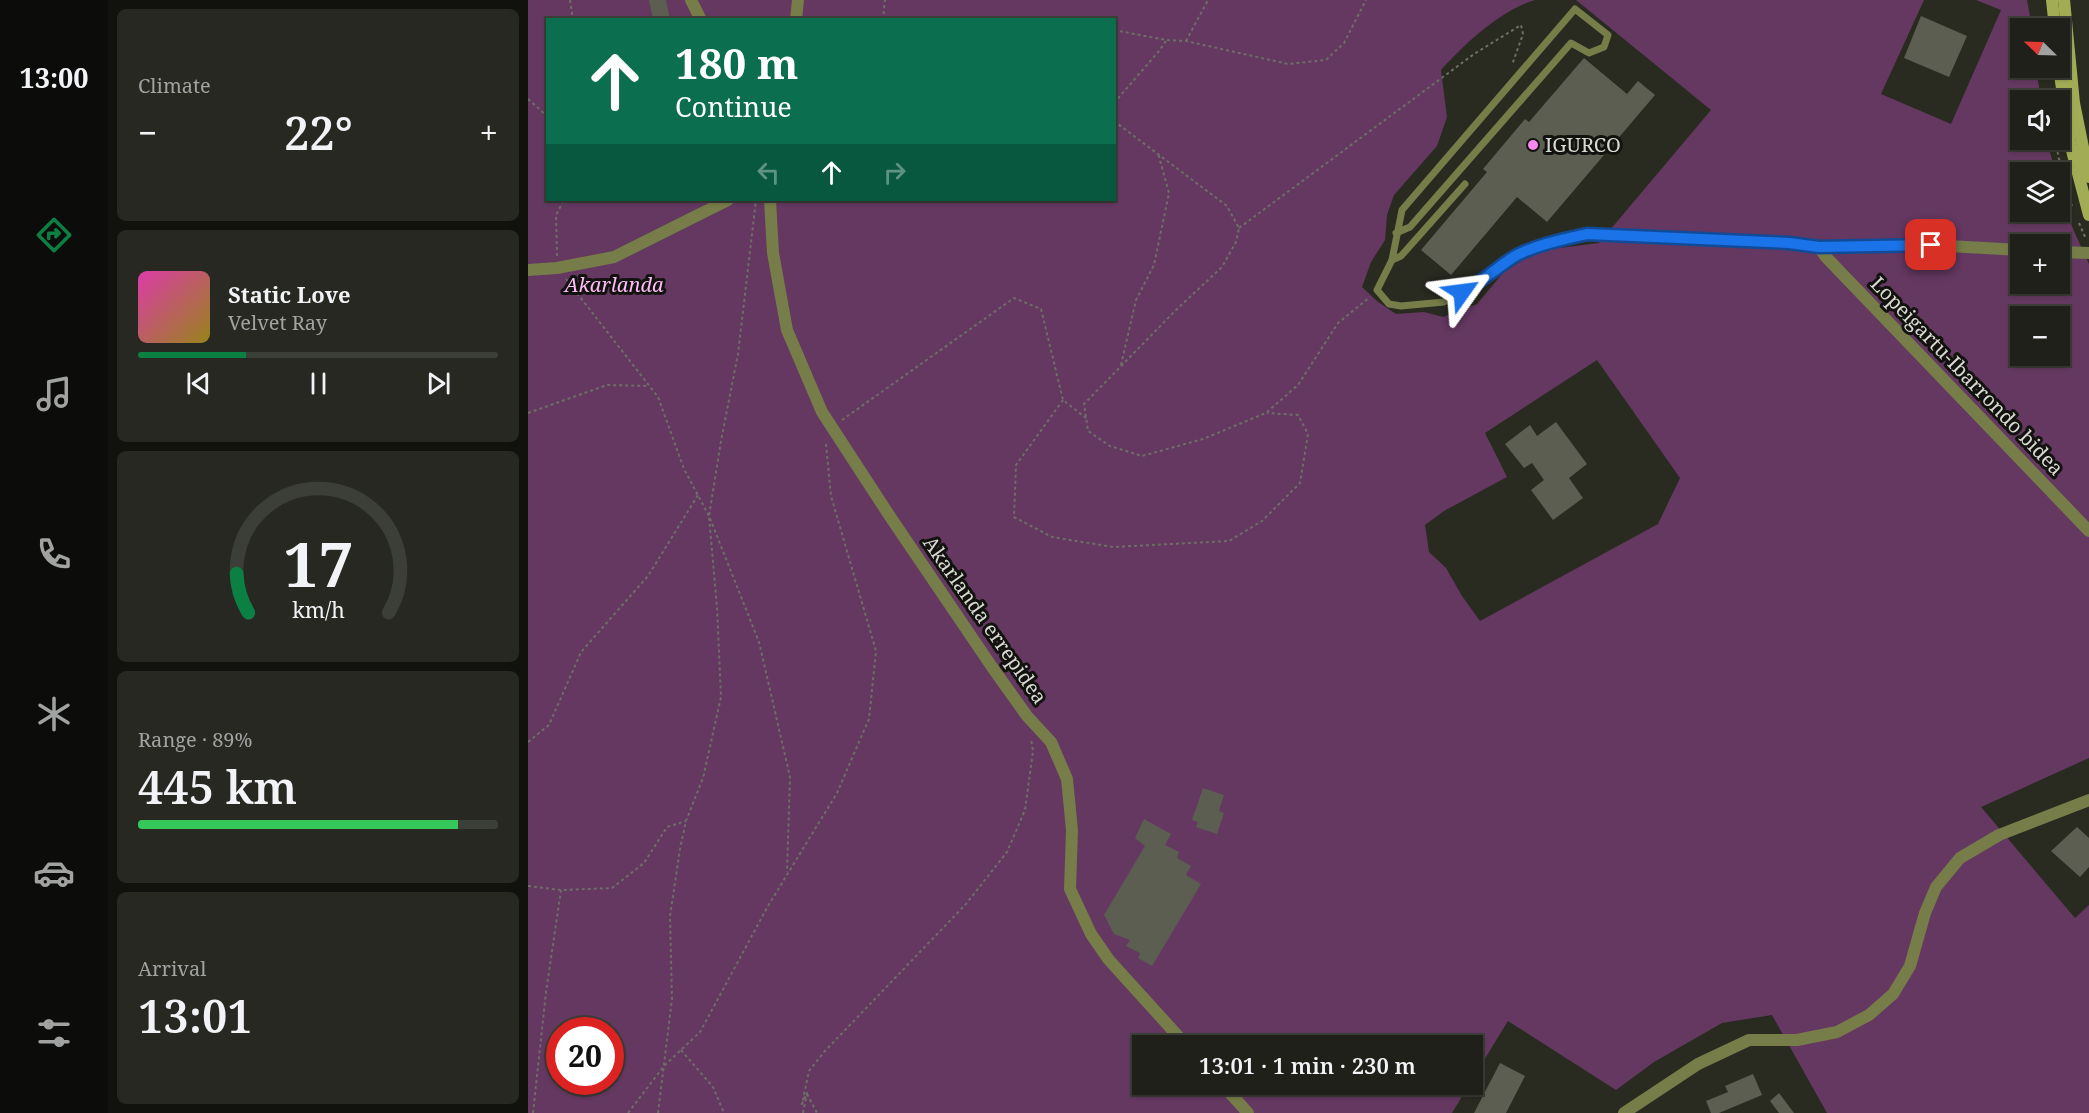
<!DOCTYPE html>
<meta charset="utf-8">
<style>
:root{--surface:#1f2019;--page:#272822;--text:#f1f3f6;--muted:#a1a3a2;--line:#3c3e38;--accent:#0b8043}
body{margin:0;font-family:"Noto Serif",serif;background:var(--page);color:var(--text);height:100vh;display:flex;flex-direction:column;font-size:22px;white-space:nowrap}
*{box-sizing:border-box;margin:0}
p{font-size:20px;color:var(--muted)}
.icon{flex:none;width:33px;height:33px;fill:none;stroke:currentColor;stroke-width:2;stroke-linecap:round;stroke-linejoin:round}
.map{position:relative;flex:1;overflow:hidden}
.panel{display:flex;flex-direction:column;gap:9px;padding:9px;background:#11120e;width:420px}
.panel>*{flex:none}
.banner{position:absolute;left:18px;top:18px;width:570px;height:183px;border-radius:0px;box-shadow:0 2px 4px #0004,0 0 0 2px var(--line);background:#0b6e4f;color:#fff;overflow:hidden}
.needle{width:39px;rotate:293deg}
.buttons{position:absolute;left:1482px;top:18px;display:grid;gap:12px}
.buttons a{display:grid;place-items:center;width:60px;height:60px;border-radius:0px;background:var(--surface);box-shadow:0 2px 4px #0004,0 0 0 2px var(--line);font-size:30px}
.speed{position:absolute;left:18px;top:1017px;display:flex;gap:12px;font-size:30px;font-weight:700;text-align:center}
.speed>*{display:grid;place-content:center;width:78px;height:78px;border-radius:50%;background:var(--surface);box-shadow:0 2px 4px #0004,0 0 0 2px var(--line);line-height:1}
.speed .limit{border:9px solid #d22;background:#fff;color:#111}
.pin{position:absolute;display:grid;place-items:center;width:51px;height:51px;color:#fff;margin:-26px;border-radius:12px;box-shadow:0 3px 9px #0006}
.me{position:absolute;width:66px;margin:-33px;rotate:59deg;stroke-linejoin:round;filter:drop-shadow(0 0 4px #0008)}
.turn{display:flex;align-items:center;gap:21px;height:126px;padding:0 30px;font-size:27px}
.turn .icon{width:78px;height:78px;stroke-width:2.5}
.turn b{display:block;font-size:42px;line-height:51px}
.lanes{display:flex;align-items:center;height:57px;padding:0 30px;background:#0003;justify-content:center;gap:30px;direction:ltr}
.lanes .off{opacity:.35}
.big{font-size:45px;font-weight:600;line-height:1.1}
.panel .tile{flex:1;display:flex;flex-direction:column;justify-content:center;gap:9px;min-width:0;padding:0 21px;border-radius:9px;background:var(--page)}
.panel .dial{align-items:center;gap:0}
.dial svg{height:156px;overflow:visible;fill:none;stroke:var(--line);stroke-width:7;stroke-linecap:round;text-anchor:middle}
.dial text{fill:var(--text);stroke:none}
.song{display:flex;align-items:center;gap:18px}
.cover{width:72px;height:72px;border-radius:9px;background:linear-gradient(135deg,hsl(320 70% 55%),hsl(50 70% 35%))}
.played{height:6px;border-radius:3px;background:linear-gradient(90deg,var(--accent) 30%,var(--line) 30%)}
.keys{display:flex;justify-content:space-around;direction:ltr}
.heat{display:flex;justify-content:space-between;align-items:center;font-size:33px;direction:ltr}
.charge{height:9px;border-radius:4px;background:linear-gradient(90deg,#34c759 89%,var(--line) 0)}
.trip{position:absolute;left:604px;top:1035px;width:351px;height:60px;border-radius:0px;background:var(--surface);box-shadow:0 2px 4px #0004,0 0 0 2px var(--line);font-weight:600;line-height:60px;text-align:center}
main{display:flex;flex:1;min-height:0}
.dock{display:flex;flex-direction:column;width:108px;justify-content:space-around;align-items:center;background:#0c0d0a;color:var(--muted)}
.dock .icon{width:42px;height:42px}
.dock .selected{color:var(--accent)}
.dock b{font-size:27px;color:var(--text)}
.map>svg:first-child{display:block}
.green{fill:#643861;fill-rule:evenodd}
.building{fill:#5c5e52}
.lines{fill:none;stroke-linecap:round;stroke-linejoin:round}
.path{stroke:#6d6f66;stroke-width:2;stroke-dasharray:3 3;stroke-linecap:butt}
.service{stroke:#767d48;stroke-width:7}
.minor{stroke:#767d48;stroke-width:12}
.secondary{stroke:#a1ac54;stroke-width:12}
.route-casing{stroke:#114b97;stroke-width:15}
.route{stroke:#1a73e8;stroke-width:10}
.poi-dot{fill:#f589ee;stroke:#12130e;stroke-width:2}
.labels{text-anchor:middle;stroke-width:6;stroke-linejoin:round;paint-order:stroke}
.poi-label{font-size:20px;fill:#d8d9d2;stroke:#12130e;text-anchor:start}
.park-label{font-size:20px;font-style:italic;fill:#febbf8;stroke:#12130e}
.street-label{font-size:20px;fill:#d8d9d2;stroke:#12130e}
</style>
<main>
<nav class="dock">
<b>13:00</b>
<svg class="icon selected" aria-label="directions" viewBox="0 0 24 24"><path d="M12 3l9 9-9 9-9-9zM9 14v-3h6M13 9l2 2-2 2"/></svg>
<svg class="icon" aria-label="music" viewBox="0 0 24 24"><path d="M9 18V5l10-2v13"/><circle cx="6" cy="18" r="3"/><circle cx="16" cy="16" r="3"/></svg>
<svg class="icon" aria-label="phone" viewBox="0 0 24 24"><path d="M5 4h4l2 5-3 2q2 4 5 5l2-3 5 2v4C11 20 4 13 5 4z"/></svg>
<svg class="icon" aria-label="climate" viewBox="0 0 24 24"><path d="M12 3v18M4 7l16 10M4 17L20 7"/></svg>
<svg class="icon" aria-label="car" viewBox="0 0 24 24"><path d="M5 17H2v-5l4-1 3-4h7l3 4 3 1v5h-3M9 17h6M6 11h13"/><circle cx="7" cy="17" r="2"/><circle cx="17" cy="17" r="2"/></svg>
<svg class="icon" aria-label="filters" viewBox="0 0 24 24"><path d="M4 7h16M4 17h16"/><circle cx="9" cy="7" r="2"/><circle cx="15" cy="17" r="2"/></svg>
</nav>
<section class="panel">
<div class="tile"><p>Climate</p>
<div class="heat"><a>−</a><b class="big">22°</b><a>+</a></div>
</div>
<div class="tile">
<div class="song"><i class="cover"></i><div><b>Static Love</b><p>Velvet Ray</p></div></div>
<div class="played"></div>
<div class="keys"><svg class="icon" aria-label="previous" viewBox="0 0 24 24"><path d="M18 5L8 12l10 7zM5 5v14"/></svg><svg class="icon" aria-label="pause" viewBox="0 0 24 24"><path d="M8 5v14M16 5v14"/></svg><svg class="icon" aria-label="next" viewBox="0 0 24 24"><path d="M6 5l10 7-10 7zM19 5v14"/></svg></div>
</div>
<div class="tile dial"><svg viewBox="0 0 100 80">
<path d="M14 69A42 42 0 1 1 86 69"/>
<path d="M14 69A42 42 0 0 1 8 49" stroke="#0b8043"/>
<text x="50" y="56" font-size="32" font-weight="700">17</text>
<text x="50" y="72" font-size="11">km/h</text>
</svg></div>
<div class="tile"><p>Range · 89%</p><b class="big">445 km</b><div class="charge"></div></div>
<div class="tile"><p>Arrival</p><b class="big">13:01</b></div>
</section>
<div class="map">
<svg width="1561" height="1113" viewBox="0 0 1561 1113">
<rect width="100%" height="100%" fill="#292b21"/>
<path class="green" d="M 0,0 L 1007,0 C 973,10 936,44 913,70 L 919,117 L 909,146 L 866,195 L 859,215 L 857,240 L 843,262 L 834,287 L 850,302 L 868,314 L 896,312 L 915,317 L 949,304 L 975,273 L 998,258 L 1023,249 L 1071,243 L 1183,110 L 1048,0 L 1396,0 L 1353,94 L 1423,124 L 1473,10 L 1448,0 L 1499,0 L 1504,28 L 1492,28 L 1492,68 L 1508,68 L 1513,100 L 1492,100 L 1492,140 L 1519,140 L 1527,172 L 1492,172 L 1492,212 L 1532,212 L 1532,191 L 1545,229 L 1561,264 L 1561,758 L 1453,807 L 1547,918 L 1561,905 L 1561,1113 L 1299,1113 L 1244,1015 L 1194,1023 L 1126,1062 L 1088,1090 L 980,1021 L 945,1078 L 945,1046 L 615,1046 L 615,1084 L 941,1085 L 924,1113 L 0,1113 ZM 20,20 L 586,20 L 586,200 L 20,200 ZM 1492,244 L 1532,244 L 1532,284 L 1492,284 ZM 1492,316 L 1532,316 L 1532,356 L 1492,356 ZM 1069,360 L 1152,478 L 1130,524 L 952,621 L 934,596 L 918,568 L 901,552 L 897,525 L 916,511 L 979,477 L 957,433 ZM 32,1030 L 82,1030 L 82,1082 L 32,1082 Z"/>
<g class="building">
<path d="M 121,0 L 138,0 L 142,20 L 125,20 Z"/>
<path d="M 1393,16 L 1439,36 L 1421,77 L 1376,58 Z"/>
<path d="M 1056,58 L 1099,94 L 1110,81 L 1127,95 L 1019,222 L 989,197 L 923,275 L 893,250 L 959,172 L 955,169 L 997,119 L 1001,122 Z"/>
<path d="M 1028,422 L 1059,464 L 1041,478 L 1055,498 L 1025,520 L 1003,490 L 1016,480 L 1004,463 L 996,468 L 977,444 L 1002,425 L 1009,436 Z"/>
<path d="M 675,788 L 696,795 L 691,811 L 696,813 L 689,834 L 668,827 L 670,822 L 664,820 Z"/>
<path d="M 616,819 L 643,834 L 637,845 L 651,852 L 649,858 L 663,866 L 658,875 L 673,884 L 624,966 L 610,958 L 612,953 L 598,946 L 602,940 L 586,934 L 576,915 L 617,846 L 607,838 Z"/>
<path d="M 1549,827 L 1561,838 L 1561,867 L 1552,877 L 1523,851 Z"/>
<path d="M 972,1063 L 997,1076 L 978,1113 L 946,1113 Z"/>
<path d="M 1225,1074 L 1234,1095 L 1191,1113 L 1183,1113 L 1178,1101 L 1200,1092 L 1197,1086 Z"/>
<path d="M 1251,1093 L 1266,1113 L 1251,1113 L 1242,1101 Z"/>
</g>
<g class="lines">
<g class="path">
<path d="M 42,0 L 45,20"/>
<path d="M 355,20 L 357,0"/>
<path d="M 586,30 L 638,40 L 658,41 L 760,64 L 798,60 L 816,43 L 838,0"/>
<path d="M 658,41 L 680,0"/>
<path d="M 0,99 L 20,117"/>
<path d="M 586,103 L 631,51 L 638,41"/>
<path d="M 586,121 L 699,206 L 711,228 L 708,242 L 694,267 L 649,309 L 556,404 L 560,431 L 582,446 L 614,456 L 675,439 L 738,413 L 770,385 L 810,323 L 842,297"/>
<path d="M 1527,140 L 1538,191 L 1544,206"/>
<path d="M 1551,223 L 1558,239"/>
<path d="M 711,228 L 946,54 L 993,25 L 995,34 L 984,65"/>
<path d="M 29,256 L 28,215 L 36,200"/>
<path d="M 38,279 L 130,397 L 156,469 L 181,516 L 231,642 L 262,777 L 259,872"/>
<path d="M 593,365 L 608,300 L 626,265 L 641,193 L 630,153"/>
<path d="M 535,400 L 488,465 L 486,517 L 524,537 L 585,547 L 701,541 L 734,521 L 772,483 L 780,434 L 770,415 L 739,413"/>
<path d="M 0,413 L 79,385 L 121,386"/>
<path d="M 314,420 L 486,298 L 513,309 L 535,400 L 558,418"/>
<path d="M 0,742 L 21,725 L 53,652 L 120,576 L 170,495"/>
<path d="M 0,886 L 33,890 L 84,888 L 116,863 L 139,827 L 158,821"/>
<path d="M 153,1050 L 185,1087 L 196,1113"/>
<path d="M 279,1094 L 289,1113"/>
<path d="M 5,1113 L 18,992 L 33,890"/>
<path d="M 100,1113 L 136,1066 L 172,1032 L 240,906 L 309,793 L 341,719 L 348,651 L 303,496 L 298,444"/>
<path d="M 130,1113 L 144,999 L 142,916 L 152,849 L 158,821 L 175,778 L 193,697 L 189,608 L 181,516 L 193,441 L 210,354 L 228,200"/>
<path d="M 275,1113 L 279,1093 L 274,1104 L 281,1071 L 296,1052 L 438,904 L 479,852 L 497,810 L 505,751 L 503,739"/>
</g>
<g class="service">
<path d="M 868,233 L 882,227 L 1043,43 L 1061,53 L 1076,47 L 1080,35 L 1047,9 L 874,210 L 864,260 L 849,290 L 861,304 L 873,306 L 916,302 L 953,283 L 985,257 L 1028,240 L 1059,234 L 1261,243 L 1291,247"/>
<path d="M 864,260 L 873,256 L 937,184"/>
</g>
<g class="minor">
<path d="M 163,0 L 173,20"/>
<path d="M 268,20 L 270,0"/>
<path d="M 242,200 L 245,253 L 259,330 L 294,412 L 361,515 L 464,667 L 499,716 L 523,742 L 539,779 L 544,830 L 542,889 L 563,934 L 581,960 L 659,1046"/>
<path d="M 1291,247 L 1298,257 L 1561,531"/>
<path d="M 1291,247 L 1403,245 L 1492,250"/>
<path d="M 1532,252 L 1561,253"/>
<path d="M 0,270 L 29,268 L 86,257 L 200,200"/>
<path d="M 694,1084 L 720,1113"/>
<path d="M 1096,1113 L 1170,1064 L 1221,1040 L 1269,1040 L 1309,1032 L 1341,1015 L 1365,994 L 1382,966 L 1397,913 L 1408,887 L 1432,858 L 1471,835 L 1561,800"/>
</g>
<g class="secondary">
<path d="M 1524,0 L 1527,28"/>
<path d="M 1536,0 L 1546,103 L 1561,177"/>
<path d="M 1531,68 L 1542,143 L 1561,215"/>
</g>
</g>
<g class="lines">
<g class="route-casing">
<path id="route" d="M 934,292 C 954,282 966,270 984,258 C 1003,246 1036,239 1059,234 L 1261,243 L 1291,247 L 1403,245"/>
</g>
<use href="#route" class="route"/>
</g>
<circle class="poi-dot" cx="1005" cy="145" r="6"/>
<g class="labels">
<g class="poi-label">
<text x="1017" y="152">IGURCO</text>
</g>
<g class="park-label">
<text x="86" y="292">Akarlanda</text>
</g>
<g class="street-label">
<text transform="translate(1439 376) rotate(46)" y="7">Lopeigartu-Ibarrondo bidea</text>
<text transform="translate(457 620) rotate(55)" y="7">Akarlanda errepidea</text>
</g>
</g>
</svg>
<div class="buttons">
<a><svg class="needle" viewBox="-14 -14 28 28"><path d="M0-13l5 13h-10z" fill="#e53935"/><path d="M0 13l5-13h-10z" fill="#a1a3a2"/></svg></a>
<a><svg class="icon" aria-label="sound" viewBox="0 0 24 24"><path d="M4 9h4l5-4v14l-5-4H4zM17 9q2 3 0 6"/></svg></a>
<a><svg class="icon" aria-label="layers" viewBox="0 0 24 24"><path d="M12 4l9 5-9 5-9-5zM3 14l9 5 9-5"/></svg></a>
<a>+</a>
<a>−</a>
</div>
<div class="speed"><div class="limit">20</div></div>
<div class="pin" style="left:1403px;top:245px;background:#d93025"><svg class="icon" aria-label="arrive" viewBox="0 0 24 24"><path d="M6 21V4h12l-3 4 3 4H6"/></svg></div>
<svg class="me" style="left:934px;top:292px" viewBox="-20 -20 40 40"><path d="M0-17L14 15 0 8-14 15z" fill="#1a73e8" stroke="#fff" stroke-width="4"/></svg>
<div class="trip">13:01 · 1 min · 230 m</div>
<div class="banner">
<div class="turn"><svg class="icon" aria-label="ahead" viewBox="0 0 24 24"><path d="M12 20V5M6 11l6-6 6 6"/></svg><div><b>180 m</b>Continue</div></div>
<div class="lanes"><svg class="icon off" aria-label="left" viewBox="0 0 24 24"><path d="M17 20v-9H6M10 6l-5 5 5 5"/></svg><svg class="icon" aria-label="ahead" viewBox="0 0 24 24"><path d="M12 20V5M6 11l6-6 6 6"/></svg><svg class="icon off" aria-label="right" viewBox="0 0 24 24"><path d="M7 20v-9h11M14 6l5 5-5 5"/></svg></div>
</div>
</div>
</main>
